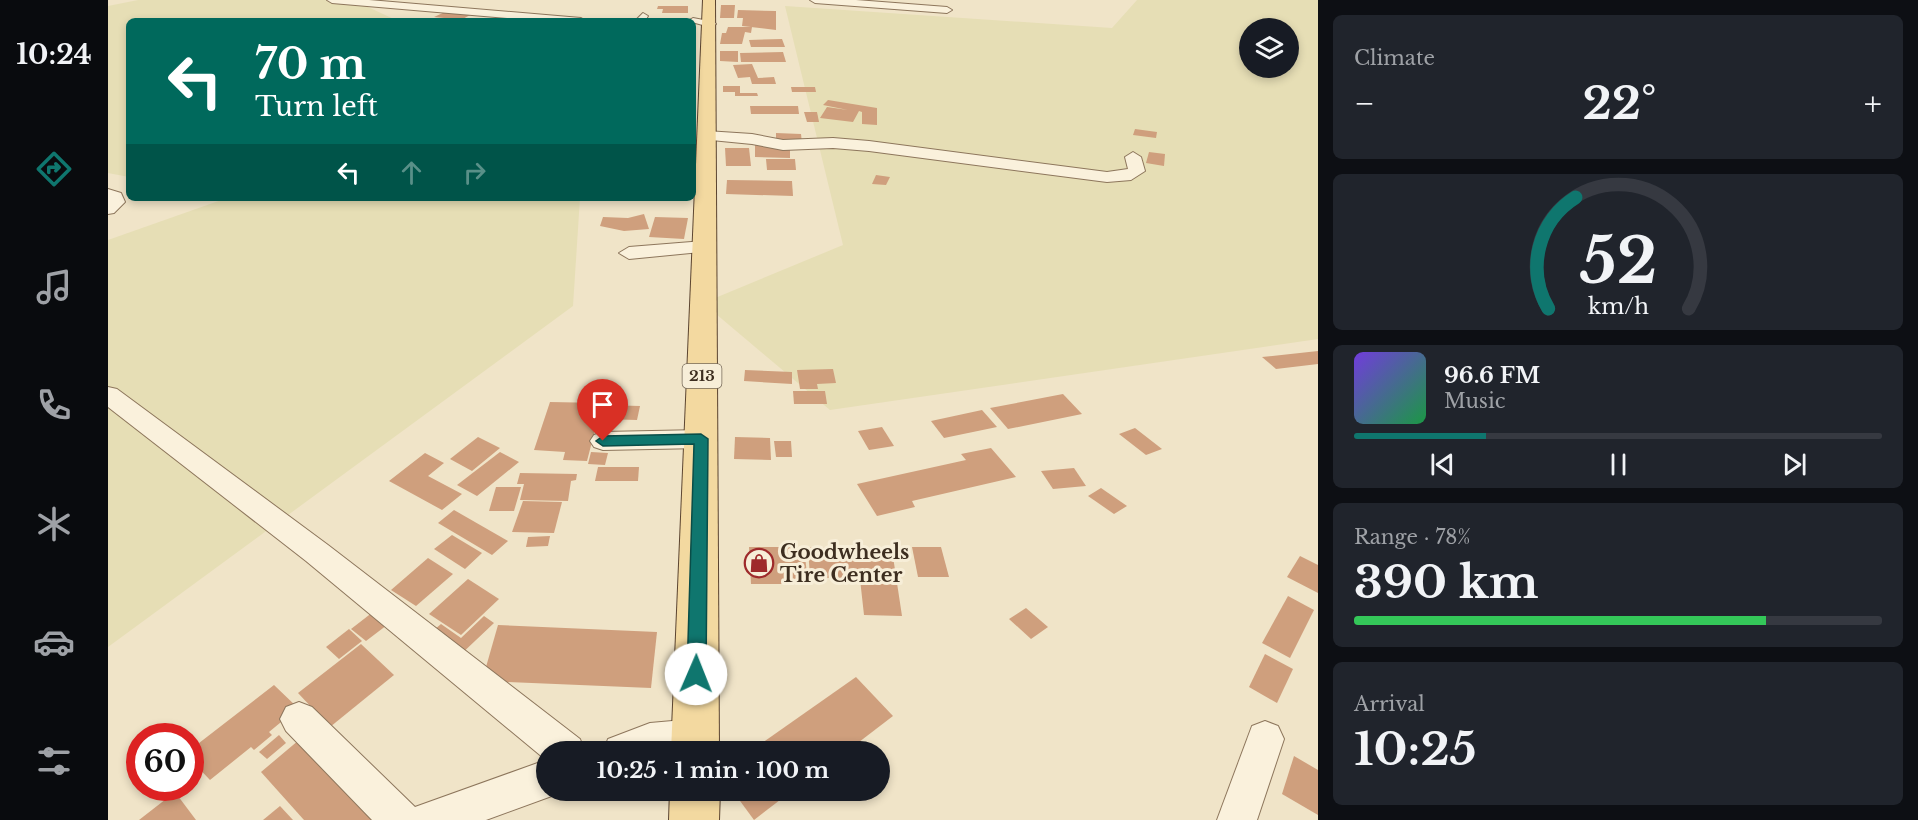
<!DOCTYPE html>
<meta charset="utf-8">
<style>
:root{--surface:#171b24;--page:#20242c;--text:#f1f3f6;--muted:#9ea1a6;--line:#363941;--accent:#0f766e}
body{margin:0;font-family:"Libre Baskerville",serif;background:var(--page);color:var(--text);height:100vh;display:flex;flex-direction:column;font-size:22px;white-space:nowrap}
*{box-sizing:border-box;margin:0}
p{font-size:20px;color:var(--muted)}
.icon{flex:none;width:33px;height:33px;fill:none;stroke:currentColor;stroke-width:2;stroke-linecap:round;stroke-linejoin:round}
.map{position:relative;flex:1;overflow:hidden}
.side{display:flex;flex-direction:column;gap:15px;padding:15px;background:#0d0f14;width:600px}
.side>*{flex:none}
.top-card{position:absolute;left:18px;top:18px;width:570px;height:183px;border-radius:9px;box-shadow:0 3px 9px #0003;background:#00695c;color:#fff;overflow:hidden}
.tools{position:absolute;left:1131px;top:18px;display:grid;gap:12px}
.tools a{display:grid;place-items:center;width:60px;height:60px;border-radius:50%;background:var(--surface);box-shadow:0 3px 9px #0003;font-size:30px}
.speed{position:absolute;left:18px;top:723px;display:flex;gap:12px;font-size:30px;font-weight:700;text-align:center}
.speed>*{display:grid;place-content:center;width:78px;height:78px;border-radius:50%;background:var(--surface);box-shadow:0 3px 9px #0003;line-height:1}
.speed .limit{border:9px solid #d22;background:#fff;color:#111}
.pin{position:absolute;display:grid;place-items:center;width:51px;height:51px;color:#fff;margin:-62px -26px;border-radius:50% 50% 50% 0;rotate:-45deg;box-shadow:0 0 6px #0007}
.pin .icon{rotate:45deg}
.me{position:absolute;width:66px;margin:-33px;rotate:1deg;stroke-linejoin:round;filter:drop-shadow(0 0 4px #0008)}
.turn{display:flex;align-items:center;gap:21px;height:126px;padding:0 30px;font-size:27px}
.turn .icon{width:78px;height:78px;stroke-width:2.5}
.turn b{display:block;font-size:42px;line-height:51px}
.lanes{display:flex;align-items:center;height:57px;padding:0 30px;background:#0003;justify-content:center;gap:30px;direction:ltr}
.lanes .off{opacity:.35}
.big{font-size:45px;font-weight:800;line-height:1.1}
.side .tile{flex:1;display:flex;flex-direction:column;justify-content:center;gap:9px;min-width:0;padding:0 21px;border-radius:9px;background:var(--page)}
.side .dial{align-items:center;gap:0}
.dial svg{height:156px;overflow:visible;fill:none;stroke:var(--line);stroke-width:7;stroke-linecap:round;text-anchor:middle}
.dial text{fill:var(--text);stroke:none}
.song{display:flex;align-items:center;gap:18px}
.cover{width:72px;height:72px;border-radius:9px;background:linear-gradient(135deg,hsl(260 70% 55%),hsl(140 70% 35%))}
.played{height:6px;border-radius:3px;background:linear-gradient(90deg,var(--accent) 25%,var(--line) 25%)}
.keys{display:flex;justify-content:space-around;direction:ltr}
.heat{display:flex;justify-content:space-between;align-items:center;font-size:33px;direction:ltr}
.charge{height:9px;border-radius:4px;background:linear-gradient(90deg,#34c759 78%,var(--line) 0)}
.trip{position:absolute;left:428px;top:741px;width:354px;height:60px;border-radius:30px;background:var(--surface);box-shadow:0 3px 9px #0003;font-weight:800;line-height:60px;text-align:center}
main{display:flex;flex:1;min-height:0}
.tabs{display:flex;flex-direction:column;width:108px;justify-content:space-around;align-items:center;background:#090b0e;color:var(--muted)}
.tabs .icon{width:42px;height:42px}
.tabs .selected{color:var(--accent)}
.tabs b{font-size:27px;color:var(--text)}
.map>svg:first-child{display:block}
.farmland{fill:#e6deb5;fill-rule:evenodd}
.building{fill:#cf9f7d}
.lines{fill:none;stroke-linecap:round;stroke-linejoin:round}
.minor-casing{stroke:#8d765c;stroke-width:2}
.major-casing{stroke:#5b4430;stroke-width:2}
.minor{fill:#faf1dc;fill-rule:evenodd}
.major{fill:#f3d9a0;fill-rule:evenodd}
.route{fill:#0f766e;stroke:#0a4d48;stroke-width:1.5}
.labels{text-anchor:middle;stroke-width:6;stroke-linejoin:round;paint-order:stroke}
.shield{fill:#f7eed8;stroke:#756857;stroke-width:1.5}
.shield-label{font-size:15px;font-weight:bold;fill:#3d2e20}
.near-poi-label{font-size:20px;font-weight:bold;fill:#3d2e20;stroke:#f7eed8;text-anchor:start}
</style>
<main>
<nav class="tabs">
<b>10:24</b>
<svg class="icon selected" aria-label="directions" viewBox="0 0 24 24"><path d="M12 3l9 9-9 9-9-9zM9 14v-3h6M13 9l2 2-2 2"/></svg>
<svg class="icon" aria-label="music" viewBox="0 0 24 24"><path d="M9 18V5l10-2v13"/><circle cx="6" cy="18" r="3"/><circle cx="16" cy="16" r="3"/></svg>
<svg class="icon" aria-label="phone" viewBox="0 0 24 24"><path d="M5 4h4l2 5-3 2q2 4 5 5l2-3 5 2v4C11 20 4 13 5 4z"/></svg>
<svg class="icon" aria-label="climate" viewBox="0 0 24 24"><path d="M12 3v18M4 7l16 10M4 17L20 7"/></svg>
<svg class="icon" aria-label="car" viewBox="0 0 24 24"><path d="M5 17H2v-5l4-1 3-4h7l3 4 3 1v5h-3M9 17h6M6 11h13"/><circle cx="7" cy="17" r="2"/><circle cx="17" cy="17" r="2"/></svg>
<svg class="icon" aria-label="filters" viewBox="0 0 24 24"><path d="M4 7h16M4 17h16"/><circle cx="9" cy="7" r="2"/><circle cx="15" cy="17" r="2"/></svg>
</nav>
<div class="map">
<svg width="1210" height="820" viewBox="0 0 1210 820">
<rect width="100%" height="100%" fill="#f0e4c8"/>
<g class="farmland">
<path d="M 30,0 L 245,0 L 290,21 L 21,21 L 21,177 L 0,173 L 0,6 Z"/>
<path d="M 1029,0 L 1210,0 L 1210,339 L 722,410 L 595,303 L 735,245 L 677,6 L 1004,28 ZM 1142,28 L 1180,28 L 1180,68 L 1142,68 Z"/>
<path d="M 119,198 L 472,198 L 465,306 L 0,647 L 0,240 Z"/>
</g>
<g class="building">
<path d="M 613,5 L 627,5 L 626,18 L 612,18 Z"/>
<path d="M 550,6 L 580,6 L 580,13 L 554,13 L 555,9 L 549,9 Z"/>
<path d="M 630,10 L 668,11 L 668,30 L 634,26 L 635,18 L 629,18 Z"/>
<path d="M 337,12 L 364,14 L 351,21 L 329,21 L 336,18 L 326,17 Z"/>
<path d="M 620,27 L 644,27 L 643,33 L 637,32 L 634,44 L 612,44 L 614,33 L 618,33 Z"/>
<path d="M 674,39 L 677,47 L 643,47 L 641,40 Z"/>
<path d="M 612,51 L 630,51 L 630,62 L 612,61 Z"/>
<path d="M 675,52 L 678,62 L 633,62 L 632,53 Z"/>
<path d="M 644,64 L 650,78 L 666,77 L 668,84 L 644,84 L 642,77 L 630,78 L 625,65 Z"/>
<path d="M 615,86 L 632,86 L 632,93 L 649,93 L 650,96 L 627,96 L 627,92 L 615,92 Z"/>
<path d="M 683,87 L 707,87 L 708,92 L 684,92 Z"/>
<path d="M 720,100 L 769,108 L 769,125 L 754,124 L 754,112 L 751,111 L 745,122 L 712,118 L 719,107 L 740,110 L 715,105 Z"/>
<path d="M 642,106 L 690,106 L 691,114 L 643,114 Z"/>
<path d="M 696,112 L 709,112 L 711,122 L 699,122 Z"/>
<path d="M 1027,129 L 1049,132 L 1048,138 L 1025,135 Z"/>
<path d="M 668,133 L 693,134 L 694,143 L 668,143 Z"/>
<path d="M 647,145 L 682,146 L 682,158 L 647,157 Z"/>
<path d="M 617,148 L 641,148 L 643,166 L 618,166 Z"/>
<path d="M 1041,152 L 1057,154 L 1056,166 L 1038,163 Z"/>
<path d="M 658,159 L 687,159 L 688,170 L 659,170 Z"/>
<path d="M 768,175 L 782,177 L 778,185 L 764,184 Z"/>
<path d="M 619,180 L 684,181 L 685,196 L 618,194 Z"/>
<path d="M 536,214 L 541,229 L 516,231 L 492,226 L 495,217 L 520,218 Z"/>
<path d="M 547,217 L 580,218 L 576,239 L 541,237 Z"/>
<path d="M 1210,351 L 1210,364 L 1168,369 L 1154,357 Z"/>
<path d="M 725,369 L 728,383 L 709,384 L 710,389 L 692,389 L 689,370 Z"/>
<path d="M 637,370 L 684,372 L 684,384 L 636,381 Z"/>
<path d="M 685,391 L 717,391 L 719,404 L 686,404 Z"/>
<path d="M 955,394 L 974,414 L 900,429 L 882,408 Z"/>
<path d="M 442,402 L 494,403 L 479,461 L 455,460 L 457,452 L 426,450 Z"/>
<path d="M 496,405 L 532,406 L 529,420 L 492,419 Z"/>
<path d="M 874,410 L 889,427 L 836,438 L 823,421 Z"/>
<path d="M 774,427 L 786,446 L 761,450 L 750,431 Z"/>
<path d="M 1027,428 L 1054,449 L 1038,455 L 1011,434 Z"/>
<path d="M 370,437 L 392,448 L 364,471 L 342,459 Z"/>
<path d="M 627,437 L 662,438 L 663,460 L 626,459 Z"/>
<path d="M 666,441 L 683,441 L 684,457 L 668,457 Z"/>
<path d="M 883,448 L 908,477 L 804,501 L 807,507 L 769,516 L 749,484 L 858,460 L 853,454 Z"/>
<path d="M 392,452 L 411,462 L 369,496 L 349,485 Z"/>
<path d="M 483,452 L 500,453 L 497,465 L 480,464 Z"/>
<path d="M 317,453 L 336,463 L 320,476 L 354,494 L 334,510 L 281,481 Z"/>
<path d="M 490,467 L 531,467 L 530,481 L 487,481 Z"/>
<path d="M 966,468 L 978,486 L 945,489 L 933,471 Z"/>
<path d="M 412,473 L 469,474 L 468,480 L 463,481 L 460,501 L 412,500 L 416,484 L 409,484 Z"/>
<path d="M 388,487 L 413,487 L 406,511 L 381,511 Z"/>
<path d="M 993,488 L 1019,506 L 1006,514 L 980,496 Z"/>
<path d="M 415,501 L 454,502 L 446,533 L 404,532 Z"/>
<path d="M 346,510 L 400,541 L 384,555 L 330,523 Z"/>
<path d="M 344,535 L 374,553 L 357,569 L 326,549 Z"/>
<path d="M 442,536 L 440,546 L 418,547 L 420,537 Z"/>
<path d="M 641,547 L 696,547 L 700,584 L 643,584 Z"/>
<path d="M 700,547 L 784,550 L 794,616 L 756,615 L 752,579 L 702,577 Z"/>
<path d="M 804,547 L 833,547 L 841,577 L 810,577 Z"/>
<path d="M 1192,556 L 1210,565 L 1210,593 L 1179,577 Z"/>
<path d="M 320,558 L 345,574 L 308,606 L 283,590 Z"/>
<path d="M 360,579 L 391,599 L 353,635 L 321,614 Z"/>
<path d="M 1180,596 L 1206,610 L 1182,658 L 1154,643 Z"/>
<path d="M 918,608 L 940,627 L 923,639 L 901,619 Z"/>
<path d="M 265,612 L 279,625 L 258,641 L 243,629 Z"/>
<path d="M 376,616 L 386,623 L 349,658 L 319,636 L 333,624 L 353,638 Z"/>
<path d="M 390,625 L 549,632 L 543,688 L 374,681 Z"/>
<path d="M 241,629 L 254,641 L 231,659 L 218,647 Z"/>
<path d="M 253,644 L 286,675 L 222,727 L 190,693 Z"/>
<path d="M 1157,654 L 1185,669 L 1169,703 L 1141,687 Z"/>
<path d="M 748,677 L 785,716 L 738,752 L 641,752 Z"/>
<path d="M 166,685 L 190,708 L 161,732 L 164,735 L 146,750 L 143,747 L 102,780 L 82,759 L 82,750 Z"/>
<path d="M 171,735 L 178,743 L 159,759 L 151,752 Z"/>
<path d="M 191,740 L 269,820 L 196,820 L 153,772 Z"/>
<path d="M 1186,756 L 1210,770 L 1210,815 L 1174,794 Z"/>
<path d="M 624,790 L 685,790 L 646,820 Z"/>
<path d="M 67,792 L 88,820 L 31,820 Z"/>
<path d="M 172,806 L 185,820 L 155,820 Z"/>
</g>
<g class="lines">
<g class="minor-casing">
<g id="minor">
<path d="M 219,0 L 261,0 L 473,18 L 478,21 L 435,21 L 224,3 Z"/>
<path d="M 702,0 L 748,0 L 839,7 L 844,10 L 839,13 L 707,3 Z"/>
<path d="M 535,13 L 540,16 L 537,21 L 527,21 Z"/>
<path d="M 585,18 L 606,22 L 608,24 L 602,27 L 580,21 Z"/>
<path d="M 598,131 L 644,134 L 675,140 L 725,138 L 761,141 L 999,172 L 1020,169 L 1017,157 L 1025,152 L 1033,157 L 1037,171 L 1023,180 L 999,182 L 761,151 L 725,148 L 675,150 L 644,144 L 593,139 L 590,136 Z"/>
<path d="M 0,189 L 13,193 L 17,202 L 6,213 L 0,214 Z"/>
<path d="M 596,241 L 603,243 L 606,247 L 603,251 L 521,259 L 511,253 L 521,247 Z"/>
<path d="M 0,387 L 9,389 L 220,545 L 472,739 L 477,752 L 438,752 L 438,790 L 453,790 L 452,793 L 378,820 L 264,820 L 178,731 L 172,719 L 178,707 L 191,702 L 204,707 L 307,807 L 438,760 L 198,561 L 0,407 Z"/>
<path d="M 593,430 L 602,433 L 606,439 L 602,445 L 593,448 L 495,450 L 486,447 L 482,441 L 486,435 L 495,432 Z"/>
<path d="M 587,719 L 600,724 L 606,737 L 600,750 L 596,752 L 495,752 L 500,739 L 542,723 Z"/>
<path d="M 1157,721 L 1170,726 L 1176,739 L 1149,820 L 1109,820 L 1144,726 Z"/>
</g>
</g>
<g class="major-casing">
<g id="major">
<path d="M 595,0 L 607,0 L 611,752 L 563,752 Z"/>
<path d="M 562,790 L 612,790 L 611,820 L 561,820 Z"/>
</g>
</g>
<use href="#minor" class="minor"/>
<use href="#major" class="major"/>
</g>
<path class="route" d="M 593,434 L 600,439 L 598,674 L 595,679 L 588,682 L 582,679 L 579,674 L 586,444 L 495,446 L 488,441 L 495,436 Z"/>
<defs>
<g id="shop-ring" transform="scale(1.5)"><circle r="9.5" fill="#f7eed8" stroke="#9e2a2b" stroke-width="1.5"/><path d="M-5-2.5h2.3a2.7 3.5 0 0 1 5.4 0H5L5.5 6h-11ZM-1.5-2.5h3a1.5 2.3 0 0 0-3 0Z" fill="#9e2a2b"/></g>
</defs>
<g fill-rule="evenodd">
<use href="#shop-ring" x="651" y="563"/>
</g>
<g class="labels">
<rect class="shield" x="574.5" y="364" width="39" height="24" rx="4.5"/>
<g class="shield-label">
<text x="594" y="381">213</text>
</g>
<g class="near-poi-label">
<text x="672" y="559">Goodwheels<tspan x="672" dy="23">Tire Center</tspan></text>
</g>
</g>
</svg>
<div class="tools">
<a><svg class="icon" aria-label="layers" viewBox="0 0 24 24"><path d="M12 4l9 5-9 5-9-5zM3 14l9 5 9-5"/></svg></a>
</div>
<div class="speed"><div class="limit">60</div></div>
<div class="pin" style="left:495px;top:441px;background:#d93025"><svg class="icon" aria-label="arrive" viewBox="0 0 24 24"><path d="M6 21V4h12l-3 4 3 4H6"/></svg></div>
<svg class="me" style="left:588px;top:674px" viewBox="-20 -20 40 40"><circle r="19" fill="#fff"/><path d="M0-13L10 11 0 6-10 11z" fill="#0f766e"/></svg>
<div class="trip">10:25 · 1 min · 100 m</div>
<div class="top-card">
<div class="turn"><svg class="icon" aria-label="left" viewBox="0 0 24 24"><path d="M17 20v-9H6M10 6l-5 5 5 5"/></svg><div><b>70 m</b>Turn left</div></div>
<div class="lanes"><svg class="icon" aria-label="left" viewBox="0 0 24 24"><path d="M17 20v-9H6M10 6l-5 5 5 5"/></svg><svg class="icon off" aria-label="ahead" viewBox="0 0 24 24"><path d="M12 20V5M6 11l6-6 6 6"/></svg><svg class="icon off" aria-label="right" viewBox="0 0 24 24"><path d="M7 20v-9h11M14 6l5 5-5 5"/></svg></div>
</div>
</div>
<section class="side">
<div class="tile"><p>Climate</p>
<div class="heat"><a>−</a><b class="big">22°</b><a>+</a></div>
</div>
<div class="tile dial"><svg viewBox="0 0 100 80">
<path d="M14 69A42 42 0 1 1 86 69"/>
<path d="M14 69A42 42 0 0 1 28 12" stroke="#0f766e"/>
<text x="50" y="56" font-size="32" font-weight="700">52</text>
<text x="50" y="72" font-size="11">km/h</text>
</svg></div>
<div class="tile">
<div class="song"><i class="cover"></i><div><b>96.6 FM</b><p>Music</p></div></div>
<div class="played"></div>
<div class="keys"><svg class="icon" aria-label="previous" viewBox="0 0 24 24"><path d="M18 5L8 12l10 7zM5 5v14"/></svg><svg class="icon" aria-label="pause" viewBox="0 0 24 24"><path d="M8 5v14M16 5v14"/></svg><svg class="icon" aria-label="next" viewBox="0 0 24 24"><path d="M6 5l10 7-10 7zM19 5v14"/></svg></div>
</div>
<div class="tile"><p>Range · 78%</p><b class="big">390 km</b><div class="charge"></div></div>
<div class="tile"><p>Arrival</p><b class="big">10:25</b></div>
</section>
</main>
